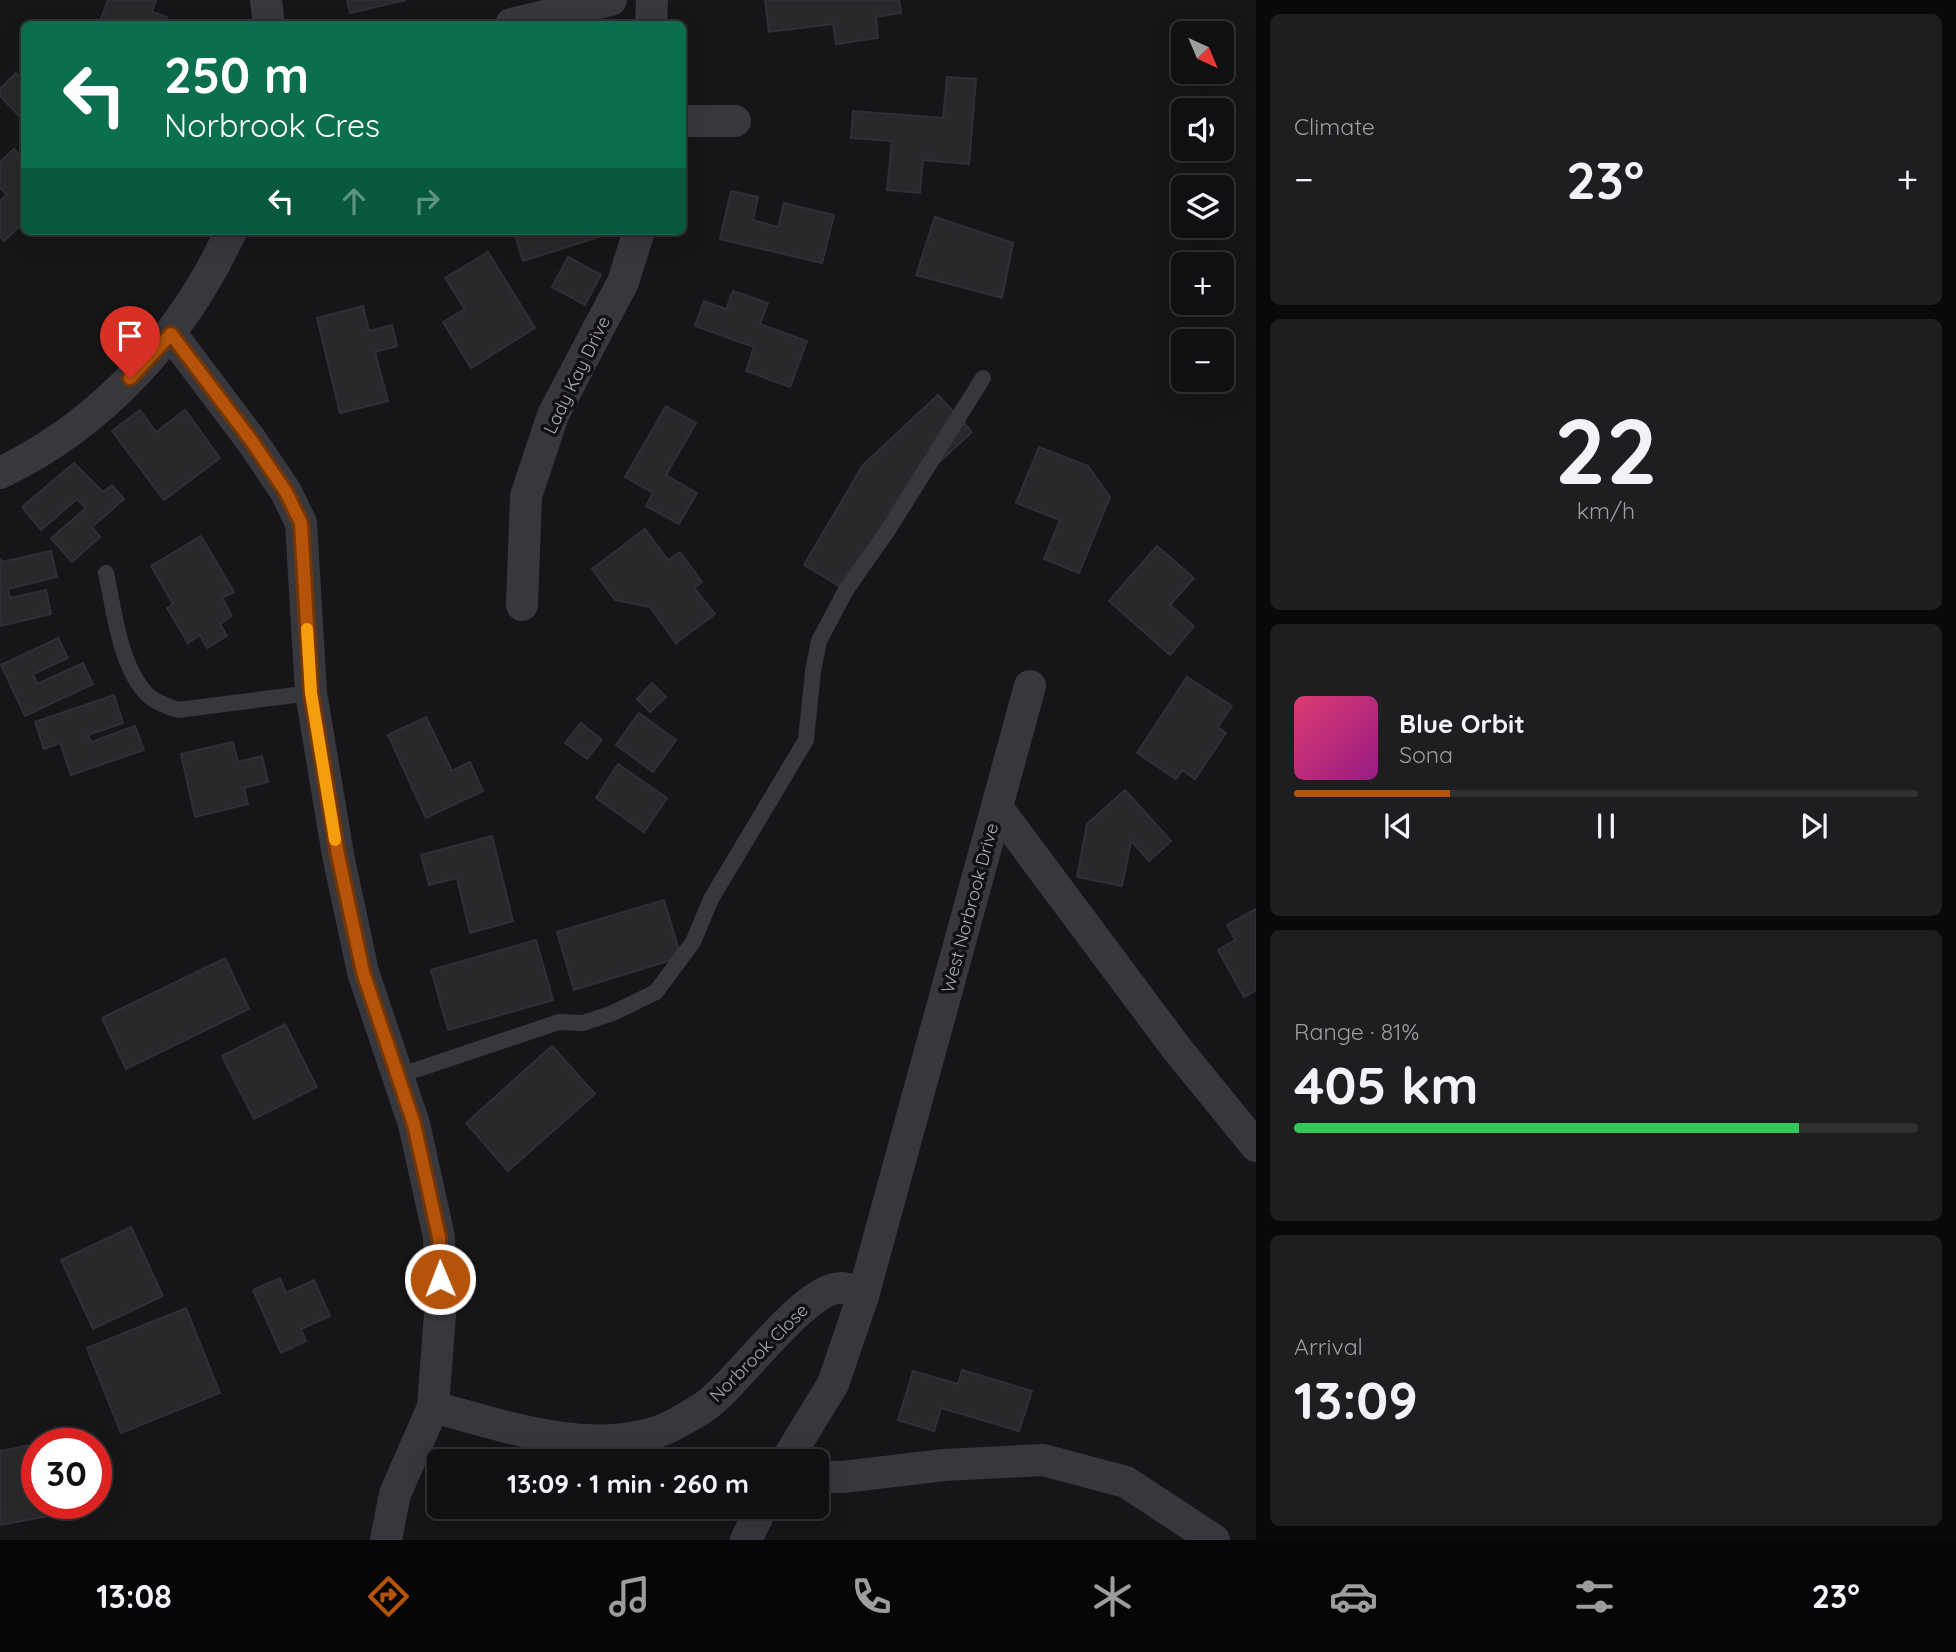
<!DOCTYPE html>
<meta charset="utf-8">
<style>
:root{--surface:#101012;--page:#1e1e20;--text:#f1f3f6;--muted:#9c9d9f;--line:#303032;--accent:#b45309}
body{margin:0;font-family:Quicksand,sans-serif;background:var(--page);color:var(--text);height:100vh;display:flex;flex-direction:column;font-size:26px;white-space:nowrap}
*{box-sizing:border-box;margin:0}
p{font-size:23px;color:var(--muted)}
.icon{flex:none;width:38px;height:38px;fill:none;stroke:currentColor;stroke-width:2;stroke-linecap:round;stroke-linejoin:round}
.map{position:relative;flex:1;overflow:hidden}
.details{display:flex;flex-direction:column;gap:14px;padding:14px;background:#09090a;width:700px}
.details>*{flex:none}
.guide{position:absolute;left:21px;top:21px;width:665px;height:214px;border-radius:10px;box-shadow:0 7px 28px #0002,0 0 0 2px var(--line);background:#0b6e4f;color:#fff;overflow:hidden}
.needle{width:46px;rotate:136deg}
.fabs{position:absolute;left:1171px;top:21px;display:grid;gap:14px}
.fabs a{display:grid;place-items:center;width:63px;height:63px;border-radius:10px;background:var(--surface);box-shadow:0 7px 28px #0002,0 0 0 2px var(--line);font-size:35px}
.speed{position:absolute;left:21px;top:1428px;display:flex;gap:14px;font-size:35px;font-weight:700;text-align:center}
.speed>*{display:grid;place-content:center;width:91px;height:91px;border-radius:50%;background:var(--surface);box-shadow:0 7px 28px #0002,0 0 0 2px var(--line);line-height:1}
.speed .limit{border:10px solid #d22;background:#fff;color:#111}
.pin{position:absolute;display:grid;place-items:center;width:60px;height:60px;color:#fff;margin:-72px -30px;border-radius:50% 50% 50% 0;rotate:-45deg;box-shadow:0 0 7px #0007}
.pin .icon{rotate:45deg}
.me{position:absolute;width:77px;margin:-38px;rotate:359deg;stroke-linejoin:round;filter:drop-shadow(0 0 5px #0008)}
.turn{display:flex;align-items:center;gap:24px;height:147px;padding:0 28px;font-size:32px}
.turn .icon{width:91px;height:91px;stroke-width:2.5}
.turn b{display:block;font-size:49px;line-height:60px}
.lanes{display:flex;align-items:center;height:66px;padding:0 28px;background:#0003;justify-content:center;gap:35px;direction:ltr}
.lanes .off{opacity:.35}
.big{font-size:52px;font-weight:800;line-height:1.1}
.details .tile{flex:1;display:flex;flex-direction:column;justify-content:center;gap:10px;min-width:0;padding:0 24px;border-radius:10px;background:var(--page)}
.details .dial{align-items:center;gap:0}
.dial b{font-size:91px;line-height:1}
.song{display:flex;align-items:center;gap:21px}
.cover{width:84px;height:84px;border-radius:10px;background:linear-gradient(135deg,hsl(340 70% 55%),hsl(310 70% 35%))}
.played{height:7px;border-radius:4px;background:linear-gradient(90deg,var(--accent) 25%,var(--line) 25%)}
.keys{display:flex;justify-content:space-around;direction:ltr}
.heat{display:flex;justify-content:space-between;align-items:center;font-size:38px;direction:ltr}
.charge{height:10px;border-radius:5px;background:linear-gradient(90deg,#34c759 81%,var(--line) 0)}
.trip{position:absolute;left:427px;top:1449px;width:402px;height:70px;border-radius:10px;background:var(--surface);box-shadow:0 7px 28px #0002,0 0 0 2px var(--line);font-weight:800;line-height:70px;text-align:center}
.tabs{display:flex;height:112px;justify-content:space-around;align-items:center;background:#060607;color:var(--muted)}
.tabs .icon{width:49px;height:49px}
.tabs .selected{color:var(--accent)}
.tabs b{font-size:32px;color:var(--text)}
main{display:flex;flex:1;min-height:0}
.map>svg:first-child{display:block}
.building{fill:#29292c;stroke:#303034;stroke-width:2}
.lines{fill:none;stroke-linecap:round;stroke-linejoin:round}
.service{stroke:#37383d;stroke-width:16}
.minor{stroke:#37383d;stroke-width:32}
.route-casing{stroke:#753606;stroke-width:18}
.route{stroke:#b45309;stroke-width:12}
.slow{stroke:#f59e0b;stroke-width:12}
.labels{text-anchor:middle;stroke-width:7;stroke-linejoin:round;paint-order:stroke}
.street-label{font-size:18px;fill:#a8adb8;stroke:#111113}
</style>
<main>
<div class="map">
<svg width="1256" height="1540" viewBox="0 0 1256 1540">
<rect width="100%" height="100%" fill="#161618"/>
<g class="building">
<path d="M 108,0 L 156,0 L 152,12 L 167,17 L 165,24 L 99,24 Z"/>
<path d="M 347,0 L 406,0 L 350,13 Z"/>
<path d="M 765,0 L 899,0 L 901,13 L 876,17 L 878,38 L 836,44 L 833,24 L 769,32 Z"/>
<path d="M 16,73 L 24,81 L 24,121 L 0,96 L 0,89 Z"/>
<path d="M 947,77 L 976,79 L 969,164 L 923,160 L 920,193 L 887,190 L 892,141 L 851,138 L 853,111 L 943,118 Z"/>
<path d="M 14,149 L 24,160 L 24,222 L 4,241 L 0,236 L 0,201 L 7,194 L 0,188 L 0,162 Z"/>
<path d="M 731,191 L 758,197 L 753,220 L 778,227 L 784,203 L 834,215 L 822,263 L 720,239 Z"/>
<path d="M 935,217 L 1013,243 L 1002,298 L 916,275 Z"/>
<path d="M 517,231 L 601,231 L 602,236 L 523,261 L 514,232 Z"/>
<path d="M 488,252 L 535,328 L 471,368 L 443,322 L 465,309 L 445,278 Z"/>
<path d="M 568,257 L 601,275 L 585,305 L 552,287 Z"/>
<path d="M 733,291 L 768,303 L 760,324 L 807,341 L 790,387 L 746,371 L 754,347 L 695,326 L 704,301 L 726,309 Z"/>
<path d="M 363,306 L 369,331 L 392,325 L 397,346 L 375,352 L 388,401 L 340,413 L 317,318 Z"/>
<path d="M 938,395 L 972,432 L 899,499 L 846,590 L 804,565 L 863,465 Z"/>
<path d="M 666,406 L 696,423 L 666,475 L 697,493 L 679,524 L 646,506 L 653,493 L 625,477 Z"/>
<path d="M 140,410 L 156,432 L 185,410 L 220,458 L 164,500 L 112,431 Z"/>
<path d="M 1039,447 L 1088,466 L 1110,497 L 1079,573 L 1044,559 L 1060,520 L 1016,503 Z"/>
<path d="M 74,463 L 103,492 L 112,485 L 124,499 L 92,527 L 100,537 L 72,562 L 51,538 L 86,508 L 77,499 L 41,530 L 22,507 Z"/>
<path d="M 645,529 L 668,560 L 680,552 L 702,582 L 694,588 L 715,614 L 676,643 L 650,607 L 615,600 L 592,569 Z"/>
<path d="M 201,536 L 234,592 L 222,598 L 232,616 L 220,624 L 227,636 L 207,648 L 200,635 L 188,643 L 167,608 L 173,604 L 151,566 Z"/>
<path d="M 1157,546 L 1194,578 L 1170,605 L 1194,626 L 1170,655 L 1109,601 Z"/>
<path d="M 51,551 L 57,577 L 8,589 L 10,598 L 46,590 L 51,614 L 0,626 L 0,559 L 2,562 Z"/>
<path d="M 58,638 L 68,658 L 33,674 L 37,684 L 83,663 L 93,684 L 25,716 L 1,665 Z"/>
<path d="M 1187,677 L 1232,706 L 1218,727 L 1226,733 L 1195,779 L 1182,770 L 1176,779 L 1137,753 Z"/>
<path d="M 652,683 L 666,697 L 650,712 L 637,699 Z"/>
<path d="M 114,695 L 123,723 L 88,735 L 91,742 L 135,726 L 144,750 L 71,775 L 60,743 L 44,749 L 35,722 Z"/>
<path d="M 639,713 L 676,740 L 653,772 L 616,745 Z"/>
<path d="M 426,717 L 452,771 L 470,762 L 483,791 L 426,818 L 388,735 Z"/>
<path d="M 581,723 L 602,740 L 587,759 L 565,743 Z"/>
<path d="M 233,742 L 238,762 L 262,756 L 268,782 L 244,788 L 248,804 L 195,817 L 181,754 Z"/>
<path d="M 618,764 L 667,798 L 644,832 L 596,798 Z"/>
<path d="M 1125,790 L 1171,841 L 1149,861 L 1131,841 L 1122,886 L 1077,877 L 1087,824 Z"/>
<path d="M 492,836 L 513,921 L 470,933 L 457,878 L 429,885 L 421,855 Z"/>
<path d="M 664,900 L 681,957 L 574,990 L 557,932 Z"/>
<path d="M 1256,909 L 1256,990 L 1244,997 L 1218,950 L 1235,940 L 1227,925 Z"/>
<path d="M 536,940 L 553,1000 L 448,1030 L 431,970 Z"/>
<path d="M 225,958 L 249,1009 L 126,1069 L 102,1018 Z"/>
<path d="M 285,1024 L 317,1087 L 254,1119 L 222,1056 Z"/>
<path d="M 552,1046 L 595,1094 L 508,1171 L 466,1123 Z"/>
<path d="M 131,1227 L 163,1296 L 93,1329 L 61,1260 Z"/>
<path d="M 280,1278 L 286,1293 L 314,1280 L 330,1316 L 301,1329 L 306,1341 L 281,1353 L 253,1290 Z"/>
<path d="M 186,1308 L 220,1393 L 121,1433 L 87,1348 Z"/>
<path d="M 962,1370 L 1032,1391 L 1019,1431 L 941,1408 L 934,1431 L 898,1420 L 913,1371 L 958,1384 Z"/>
<path d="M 67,1438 L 68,1444 L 38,1444 Z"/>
<path d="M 37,1444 L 37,1503 L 79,1503 L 81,1510 L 0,1525 L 0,1451 Z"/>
</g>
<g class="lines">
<g class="service">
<path d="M 106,573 C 114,609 120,670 149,696 C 157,703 167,706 178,710 L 311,693"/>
<path d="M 398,1076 L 559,1022 L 583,1023 L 613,1013 L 656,992 L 693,942 L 711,899 L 806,740 L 813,671 L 819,641 L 846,590 L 888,530 L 983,378"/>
</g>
<g class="minor">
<path d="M 266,0 L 269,24"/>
<path d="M 511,24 L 611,0"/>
<path d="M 651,24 L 652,0"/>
<path d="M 682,121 L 735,121"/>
<path d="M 171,334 L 251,440 L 286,492 L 301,523 L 311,693 L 338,855 L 363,972 L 414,1124 L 439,1237 L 441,1301 L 433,1407 L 395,1494 L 386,1540"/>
<path d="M 0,473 C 103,424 184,334 231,231"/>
<path d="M 522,605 L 526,496 L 553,415 L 623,282 L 639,231"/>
<path d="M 998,809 L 1177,1049 L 1256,1146"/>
<path d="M 433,1407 C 505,1426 584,1455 657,1432 C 672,1427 690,1416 704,1407 C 737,1385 806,1284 843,1288 C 849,1288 858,1294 863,1296"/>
<path d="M 786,1461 L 833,1384 L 863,1296 L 1030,686"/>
<path d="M 817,1477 L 843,1477 L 944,1465 L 1043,1460 L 1126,1482 L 1214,1540"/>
<path d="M 746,1540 L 762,1507"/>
</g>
</g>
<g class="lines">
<g class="route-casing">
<path id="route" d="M 130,378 L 171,334 L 251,440 L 286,492 L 301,523 L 311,693 L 338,855 L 363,972 L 414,1124 L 439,1237 L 440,1279"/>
</g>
<use href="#route" class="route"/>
<path class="slow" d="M 307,629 L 311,693 L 335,840"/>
</g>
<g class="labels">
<g class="street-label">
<text transform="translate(577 375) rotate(-64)" y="6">Lady Kay Drive</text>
<text transform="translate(970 908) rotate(-75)" y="6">West Norbrook Drive</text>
<text transform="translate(759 1353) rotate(-45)" y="6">Norbrook Close</text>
</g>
</g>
</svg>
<div class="fabs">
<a><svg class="needle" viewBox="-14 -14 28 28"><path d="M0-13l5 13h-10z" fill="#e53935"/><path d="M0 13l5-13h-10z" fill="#9c9d9f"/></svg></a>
<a><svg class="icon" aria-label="sound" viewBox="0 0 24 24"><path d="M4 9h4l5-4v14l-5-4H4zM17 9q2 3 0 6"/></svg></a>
<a><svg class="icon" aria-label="layers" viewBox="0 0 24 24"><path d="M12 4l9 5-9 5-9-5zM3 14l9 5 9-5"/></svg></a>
<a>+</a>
<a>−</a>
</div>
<div class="speed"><div class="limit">30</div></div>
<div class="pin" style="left:130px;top:378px;background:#d93025"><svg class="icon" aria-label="arrive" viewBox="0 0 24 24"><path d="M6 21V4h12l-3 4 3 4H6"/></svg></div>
<svg class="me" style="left:440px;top:1279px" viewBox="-20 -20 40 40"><circle r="17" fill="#b45309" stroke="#fff" stroke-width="3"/><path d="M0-11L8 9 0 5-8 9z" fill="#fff"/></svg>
<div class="trip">13:09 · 1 min · 260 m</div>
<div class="guide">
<div class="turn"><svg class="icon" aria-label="left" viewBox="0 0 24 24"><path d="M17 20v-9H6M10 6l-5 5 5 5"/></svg><div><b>250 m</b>Norbrook Cres</div></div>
<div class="lanes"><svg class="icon" aria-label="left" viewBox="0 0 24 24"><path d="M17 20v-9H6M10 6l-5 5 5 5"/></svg><svg class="icon off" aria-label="ahead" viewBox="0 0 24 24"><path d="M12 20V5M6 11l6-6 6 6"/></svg><svg class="icon off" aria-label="right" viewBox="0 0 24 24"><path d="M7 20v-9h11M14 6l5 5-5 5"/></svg></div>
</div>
</div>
<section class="details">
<div class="tile"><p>Climate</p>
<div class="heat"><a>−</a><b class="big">23°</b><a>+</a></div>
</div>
<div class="tile dial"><b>22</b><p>km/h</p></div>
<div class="tile">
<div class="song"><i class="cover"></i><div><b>Blue Orbit</b><p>Sona</p></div></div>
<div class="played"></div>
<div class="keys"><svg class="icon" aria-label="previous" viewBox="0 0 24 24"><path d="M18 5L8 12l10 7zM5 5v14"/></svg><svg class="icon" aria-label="pause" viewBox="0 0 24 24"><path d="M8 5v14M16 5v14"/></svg><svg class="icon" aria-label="next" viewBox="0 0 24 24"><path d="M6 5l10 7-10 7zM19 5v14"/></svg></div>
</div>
<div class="tile"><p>Range · 81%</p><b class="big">405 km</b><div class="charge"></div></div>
<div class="tile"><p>Arrival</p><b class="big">13:09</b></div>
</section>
</main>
<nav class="tabs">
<b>13:08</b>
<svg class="icon selected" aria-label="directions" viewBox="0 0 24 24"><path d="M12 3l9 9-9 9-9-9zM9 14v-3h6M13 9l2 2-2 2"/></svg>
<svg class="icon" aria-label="music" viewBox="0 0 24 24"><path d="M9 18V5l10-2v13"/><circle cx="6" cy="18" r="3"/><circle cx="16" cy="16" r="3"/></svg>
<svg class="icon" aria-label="phone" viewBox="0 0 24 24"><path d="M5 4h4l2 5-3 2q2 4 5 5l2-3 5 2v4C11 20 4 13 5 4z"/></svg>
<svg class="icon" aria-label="climate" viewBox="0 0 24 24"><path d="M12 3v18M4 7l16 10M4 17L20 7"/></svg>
<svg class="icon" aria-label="car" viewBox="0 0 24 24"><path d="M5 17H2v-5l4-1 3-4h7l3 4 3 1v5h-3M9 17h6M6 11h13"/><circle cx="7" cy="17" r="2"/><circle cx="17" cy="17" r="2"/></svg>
<svg class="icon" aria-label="filters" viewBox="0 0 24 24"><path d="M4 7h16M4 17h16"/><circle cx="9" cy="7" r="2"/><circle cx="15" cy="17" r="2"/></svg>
<b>23°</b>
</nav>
